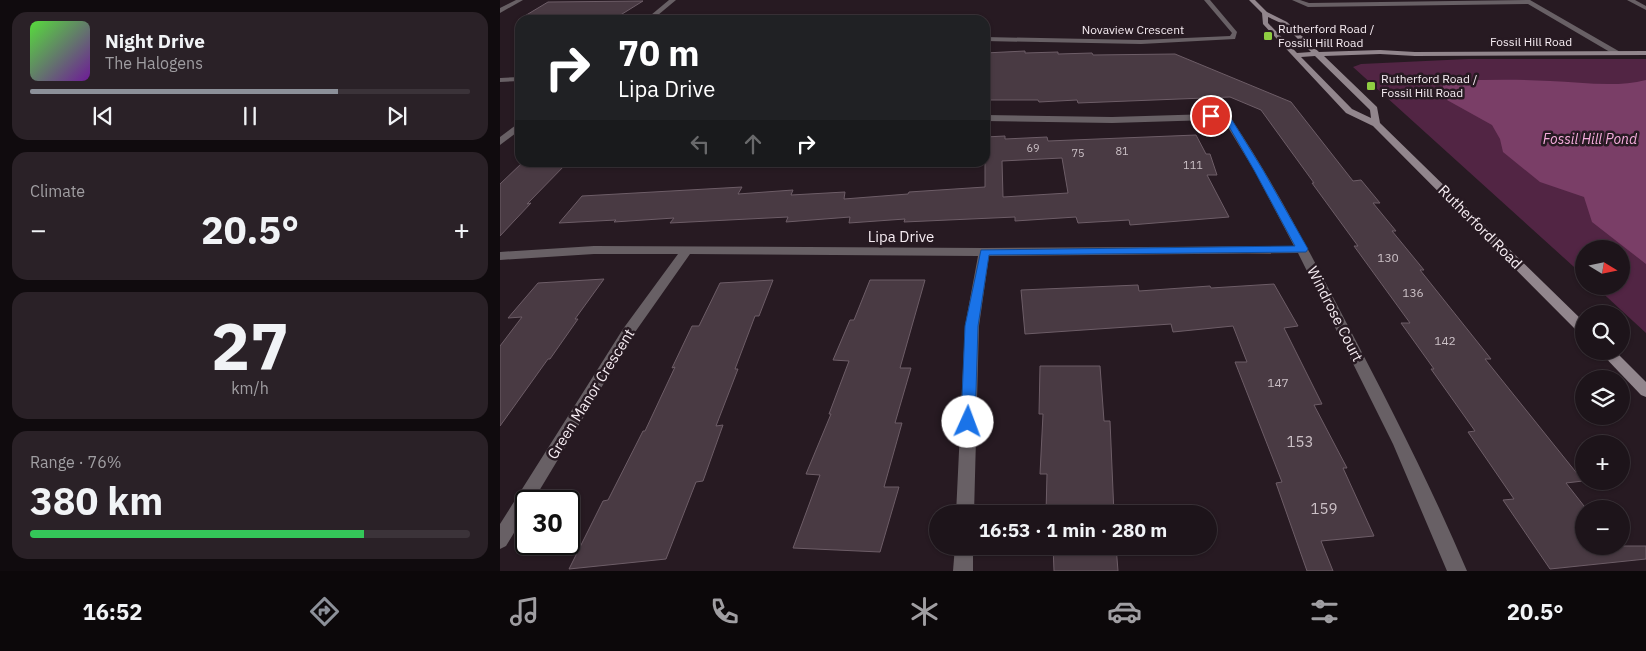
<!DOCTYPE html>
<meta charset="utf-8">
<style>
:root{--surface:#1d141a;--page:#2a2127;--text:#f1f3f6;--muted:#a09ea2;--line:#3b3339;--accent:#8c9099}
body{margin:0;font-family:"IBM Plex Sans",sans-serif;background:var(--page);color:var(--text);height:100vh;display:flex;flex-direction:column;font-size:19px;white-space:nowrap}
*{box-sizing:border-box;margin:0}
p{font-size:16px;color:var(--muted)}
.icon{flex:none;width:28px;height:28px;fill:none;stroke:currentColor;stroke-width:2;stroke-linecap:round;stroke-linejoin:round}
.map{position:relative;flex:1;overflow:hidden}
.sheet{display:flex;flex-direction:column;gap:12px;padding:12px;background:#100b0e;width:500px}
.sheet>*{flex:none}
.banner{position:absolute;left:15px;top:15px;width:475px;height:152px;border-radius:15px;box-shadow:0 1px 4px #0004,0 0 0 1px var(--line);background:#202124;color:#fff;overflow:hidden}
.needle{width:32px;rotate:100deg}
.fabs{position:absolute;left:1075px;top:240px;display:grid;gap:10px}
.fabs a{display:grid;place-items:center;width:55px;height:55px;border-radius:50%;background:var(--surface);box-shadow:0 1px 4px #0004,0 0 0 1px var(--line);font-size:25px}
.speed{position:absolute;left:15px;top:490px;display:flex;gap:10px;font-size:25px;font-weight:700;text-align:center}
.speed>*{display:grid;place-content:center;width:65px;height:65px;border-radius:50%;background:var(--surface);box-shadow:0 1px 4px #0004,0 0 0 1px var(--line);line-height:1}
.speed .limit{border:2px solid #111;border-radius:8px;background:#fff;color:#111}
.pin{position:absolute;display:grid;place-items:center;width:42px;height:42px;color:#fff;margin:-21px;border:2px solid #fff;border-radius:50%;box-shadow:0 1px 5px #0007}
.me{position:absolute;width:55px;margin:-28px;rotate:2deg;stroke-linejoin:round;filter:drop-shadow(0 0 4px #0008)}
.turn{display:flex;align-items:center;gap:18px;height:105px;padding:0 20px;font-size:22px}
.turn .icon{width:65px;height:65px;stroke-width:2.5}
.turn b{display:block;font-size:35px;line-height:42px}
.lanes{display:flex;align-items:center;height:48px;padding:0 20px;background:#0003;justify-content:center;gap:25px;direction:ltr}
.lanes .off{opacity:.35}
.big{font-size:38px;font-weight:800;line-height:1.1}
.sheet .widget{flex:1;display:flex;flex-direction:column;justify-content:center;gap:8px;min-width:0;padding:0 18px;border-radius:15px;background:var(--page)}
.sheet .dial{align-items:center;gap:0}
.dial b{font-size:65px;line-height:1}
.song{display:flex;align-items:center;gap:15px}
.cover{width:60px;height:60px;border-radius:8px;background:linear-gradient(135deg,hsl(110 70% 55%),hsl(280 70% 35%))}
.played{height:5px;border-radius:2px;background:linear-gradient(90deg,var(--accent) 70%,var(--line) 70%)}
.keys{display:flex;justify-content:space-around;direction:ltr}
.heat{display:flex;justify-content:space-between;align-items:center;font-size:28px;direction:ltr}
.charge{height:8px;border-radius:4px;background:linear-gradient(90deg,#34c759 76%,var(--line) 0)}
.trip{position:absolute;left:429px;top:505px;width:288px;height:50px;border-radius:25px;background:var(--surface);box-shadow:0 1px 4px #0004,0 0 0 1px var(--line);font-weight:800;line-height:50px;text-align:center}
.tab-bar{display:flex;height:80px;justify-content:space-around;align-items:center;background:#0c080a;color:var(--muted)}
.tab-bar .icon{width:35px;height:35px}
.tab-bar .active{color:var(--accent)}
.tab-bar b{font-size:22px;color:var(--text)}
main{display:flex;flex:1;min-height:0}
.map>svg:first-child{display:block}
.green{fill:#522544}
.water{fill:#7a3e67}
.building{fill:#493a43;stroke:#6d5d67;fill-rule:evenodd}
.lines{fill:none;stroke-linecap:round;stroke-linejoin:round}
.street{fill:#686065;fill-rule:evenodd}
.secondary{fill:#92868d;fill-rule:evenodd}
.route{fill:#1a73e8;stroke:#114b97}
.poi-dot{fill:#8fcd42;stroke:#271a22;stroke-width:2}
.labels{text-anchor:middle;stroke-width:5;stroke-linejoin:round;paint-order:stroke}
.far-number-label{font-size:11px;fill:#cbc0c6}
.far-poi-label{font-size:12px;fill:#f6ecf2;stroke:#271a22;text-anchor:start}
.far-street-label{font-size:12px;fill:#f6ecf2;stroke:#271a22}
.number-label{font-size:12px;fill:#cbc0c6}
.far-water-label{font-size:14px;font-style:italic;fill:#f6addd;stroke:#271a22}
.street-label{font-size:15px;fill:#f6ecf2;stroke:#271a22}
.near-number-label{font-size:15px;fill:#cbc0c6}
</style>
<main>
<section class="sheet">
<div class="widget">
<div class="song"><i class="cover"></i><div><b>Night Drive</b><p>The Halogens</p></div></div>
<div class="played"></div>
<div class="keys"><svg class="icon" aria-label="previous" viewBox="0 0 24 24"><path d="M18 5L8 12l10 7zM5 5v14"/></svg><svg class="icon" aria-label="pause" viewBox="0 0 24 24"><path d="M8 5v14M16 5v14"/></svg><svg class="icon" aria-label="next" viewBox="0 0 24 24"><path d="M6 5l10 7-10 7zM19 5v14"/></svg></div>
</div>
<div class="widget"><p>Climate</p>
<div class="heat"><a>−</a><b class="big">20.5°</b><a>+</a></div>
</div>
<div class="widget dial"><b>27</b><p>km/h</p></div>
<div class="widget"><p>Range · 76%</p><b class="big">380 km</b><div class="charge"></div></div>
</section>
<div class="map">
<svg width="1146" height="571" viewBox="0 0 1146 571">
<rect width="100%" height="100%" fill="#271a22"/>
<path class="green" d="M 968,59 L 1146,59 L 1146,333 L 1095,286 L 1121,286 L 1121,249 L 1084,249 L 1084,276 L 853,67 L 861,64 Z"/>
<path class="water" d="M 961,80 C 990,80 1020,79 1050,81 C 1081,82 1115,88 1146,80 L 1146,264 L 1092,222 L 1084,197 L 1040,182 L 1003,152 L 1000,139 L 992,125 L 947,100 L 943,91 L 943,83 Z"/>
<g class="building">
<path d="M 143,1 L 114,19 L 18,20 L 48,2 Z"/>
<path d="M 525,51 L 525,53 L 558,52 L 558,54 L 592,53 L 593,55 L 675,54 L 791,102 L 853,181 L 861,180 L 880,203 L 873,203 L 896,231 L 892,231 L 924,270 L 920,270 L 991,359 L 985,359 L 1083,481 L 1066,483 L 1084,506 L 1084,546 L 1146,546 L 1146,559 L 1050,569 L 1003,500 L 1014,499 L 968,432 L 975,431 L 931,369 L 934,369 L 901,323 L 910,323 L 854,246 L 858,246 L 812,183 L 814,183 L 761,110 L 730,97 L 578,103 L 577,100 L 539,102 L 538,100 L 485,100 L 485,53 Z"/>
<path d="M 696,135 L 706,154 L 710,154 L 717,175 L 707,175 L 729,217 L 630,225 L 629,220 L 578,223 L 576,217 L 515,221 L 515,217 L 404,222 L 405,219 L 349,223 L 350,217 L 286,222 L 288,217 L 170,223 L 174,218 L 114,222 L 116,220 L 59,223 L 82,196 L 242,187 L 238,194 L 293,190 L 291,195 L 345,192 L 344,199 L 408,194 L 409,192 L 485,187 L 485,137 L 505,136 L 505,139 L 547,137 L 548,141 ZM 562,158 L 568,193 L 503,197 L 502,161 Z"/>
<path d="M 23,162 L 68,162 L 27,204 L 31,203 L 0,236 L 0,184 Z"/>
<path d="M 104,279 L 75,319 L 78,319 L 50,359 L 48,359 L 0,426 L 0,346 L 22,317 L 8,318 L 38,283 Z"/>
<path d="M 273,280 L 259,316 L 255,316 L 235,369 L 238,369 L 216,426 L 223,425 L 203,481 L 196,482 L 166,559 L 69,569 L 103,501 L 108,500 L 143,431 L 145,431 L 175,367 L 172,368 L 192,326 L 199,326 L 220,283 Z"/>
<path d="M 370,280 L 425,280 L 400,368 L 411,368 L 395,423 L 402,423 L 384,487 L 399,487 L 380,552 L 293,548 L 320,475 L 306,474 L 331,414 L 329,414 L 349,361 L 333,360 L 350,320 L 354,320 Z"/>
<path d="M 774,284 L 798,326 L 784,328 L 822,404 L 814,405 L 847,468 L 843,468 L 874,536 L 821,541 L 833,571 L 807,571 L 776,483 L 782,482 L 735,362 L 747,362 L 733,326 L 673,332 L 671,324 L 525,334 L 521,290 L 638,285 L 639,291 L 710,286 L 711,288 Z"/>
<path d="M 540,366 L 600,366 L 604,421 L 610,421 L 614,514 L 546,514 L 547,474 L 540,474 L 543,414 L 539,414 Z"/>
<path d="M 553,546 L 616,546 L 618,571 L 554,571 Z"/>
</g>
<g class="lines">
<g class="street">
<path d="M 16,0 L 23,0 L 0,13 L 0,8 Z"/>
<path d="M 169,0 L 176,0 L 152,20 L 145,20 Z"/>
<path d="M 704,0 L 710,0 L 737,32 L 735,39 L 641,44 L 485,41 L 485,37 L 641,40 L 730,36 L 732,33 Z"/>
<path d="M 792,0 L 800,0 L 809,3 L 1030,0 L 1122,53 L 1115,55 L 1028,4 L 808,7 Z"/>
<path d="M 1127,0 L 1135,0 L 1146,6 L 1146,10 Z"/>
<path d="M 20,77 L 20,81 L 0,82 L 0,78 Z"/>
<path d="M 711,114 L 732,120 C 775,184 810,253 846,322 C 889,404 931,486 967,571 L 947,571 L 893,444 L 798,253 L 489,256 L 479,326 L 474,514 L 456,514 L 465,326 L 478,256 L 190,254 L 133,335 L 33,501 L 26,501 L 26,513 L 6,546 L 0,549 L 0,524 L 123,329 L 178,254 L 94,254 L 0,260 L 0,252 L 94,246 L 484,248 L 794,246 L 754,170 L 726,124 L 711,120 L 612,123 L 485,121 L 485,115 L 612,117 Z"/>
<path d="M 20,122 L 20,130 L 0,145 L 0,137 Z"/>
<path d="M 455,546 L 473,546 L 473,571 L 453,571 Z"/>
</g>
<g class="secondary">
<path d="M 749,0 L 755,0 L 767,12 L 787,22 L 819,52 L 880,50 L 915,52 L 1146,51 L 1146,55 L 915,56 L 880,54 L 824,56 L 877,107 L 880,123 L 1084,322 L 1084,335 L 1079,333 L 873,126 L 846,113 L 763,24 L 762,13 ZM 768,17 L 783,24 L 811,52 L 797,53 L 768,23 ZM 815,56 L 870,110 L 871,118 L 852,109 L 801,57 Z"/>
<path d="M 1099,351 L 1115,351 L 1146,382 L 1146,397 L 1141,395 Z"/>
</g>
</g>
<path class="route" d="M 711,114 L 732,120 L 763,170 L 808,249 L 806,252 L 489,255 L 478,326 L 475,422 L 473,426 L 468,428 L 463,426 L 461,422 L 465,326 L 481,250 L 795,246 L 754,170 L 727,123 L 708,118 L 707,116 Z"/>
<g class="poi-dot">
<rect x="763" y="31" width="10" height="10" rx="2.5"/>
<rect x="866" y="81" width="10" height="10" rx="2.5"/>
</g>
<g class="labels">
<g class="far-number-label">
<text x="533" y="152">69</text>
<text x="622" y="155">81</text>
<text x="578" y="157">75</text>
<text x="693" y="169">111</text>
</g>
<g class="far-poi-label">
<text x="778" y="33">Rutherford Road /<tspan x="778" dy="14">Fossill Hill Road</tspan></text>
<text x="881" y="83">Rutherford Road /<tspan x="881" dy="14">Fossil Hill Road</tspan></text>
</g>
<g class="far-street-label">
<text x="633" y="34">Novaview Crescent</text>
<text x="1031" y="46">Fossil Hill Road</text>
</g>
<g class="number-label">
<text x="888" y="262">130</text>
<text x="913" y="297">136</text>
<text x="945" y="345">142</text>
<text x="778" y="387">147</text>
</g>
<g class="far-water-label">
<text x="1090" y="144">Fossil Hill Pond</text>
</g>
<g class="street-label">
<text transform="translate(980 227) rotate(45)" y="5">Rutherford Road</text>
<text x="401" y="242">Lipa Drive</text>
<text transform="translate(835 314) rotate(63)" y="5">Windrose Court</text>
<text transform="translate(91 394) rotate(-58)" y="5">Green Manor Crescent</text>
</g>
<g class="near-number-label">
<text x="800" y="447">153</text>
<text x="824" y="514">159</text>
</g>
</g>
</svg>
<div class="fabs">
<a><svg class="needle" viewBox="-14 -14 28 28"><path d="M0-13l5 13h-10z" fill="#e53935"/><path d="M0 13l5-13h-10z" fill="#a09ea2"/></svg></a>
<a><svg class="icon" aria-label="search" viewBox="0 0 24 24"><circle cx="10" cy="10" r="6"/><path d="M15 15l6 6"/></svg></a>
<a><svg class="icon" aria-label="layers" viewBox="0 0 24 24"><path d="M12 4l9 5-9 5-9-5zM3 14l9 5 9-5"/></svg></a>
<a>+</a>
<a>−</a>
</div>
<div class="speed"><div class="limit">30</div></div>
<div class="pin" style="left:711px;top:116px;background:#d93025"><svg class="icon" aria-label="arrive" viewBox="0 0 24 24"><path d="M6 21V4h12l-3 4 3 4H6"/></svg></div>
<svg class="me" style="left:468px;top:422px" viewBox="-20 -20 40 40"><circle r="19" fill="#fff"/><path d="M0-13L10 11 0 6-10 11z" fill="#1a73e8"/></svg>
<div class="trip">16:53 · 1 min · 280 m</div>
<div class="banner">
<div class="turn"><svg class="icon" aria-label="right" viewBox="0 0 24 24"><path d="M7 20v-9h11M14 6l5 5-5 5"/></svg><div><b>70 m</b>Lipa Drive</div></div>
<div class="lanes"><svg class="icon off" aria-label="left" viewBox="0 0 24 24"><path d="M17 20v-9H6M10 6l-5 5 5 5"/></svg><svg class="icon off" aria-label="ahead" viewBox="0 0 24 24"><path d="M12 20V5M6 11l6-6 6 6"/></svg><svg class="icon" aria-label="right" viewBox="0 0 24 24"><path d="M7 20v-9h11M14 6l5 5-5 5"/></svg></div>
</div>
</div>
</main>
<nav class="tab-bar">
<b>16:52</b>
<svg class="icon active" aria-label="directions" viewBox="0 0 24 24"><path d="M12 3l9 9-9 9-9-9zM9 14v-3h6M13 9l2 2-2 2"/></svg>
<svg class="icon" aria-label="music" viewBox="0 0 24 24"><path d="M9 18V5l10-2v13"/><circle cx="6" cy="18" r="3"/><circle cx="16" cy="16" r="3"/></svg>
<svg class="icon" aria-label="phone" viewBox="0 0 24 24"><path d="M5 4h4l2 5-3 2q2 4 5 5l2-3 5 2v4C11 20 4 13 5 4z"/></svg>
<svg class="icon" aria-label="climate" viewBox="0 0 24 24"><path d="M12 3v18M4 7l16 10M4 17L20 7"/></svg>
<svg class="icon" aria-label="car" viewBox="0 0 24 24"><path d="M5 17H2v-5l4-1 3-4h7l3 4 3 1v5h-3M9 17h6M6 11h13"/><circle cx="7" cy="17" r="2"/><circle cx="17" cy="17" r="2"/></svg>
<svg class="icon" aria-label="filters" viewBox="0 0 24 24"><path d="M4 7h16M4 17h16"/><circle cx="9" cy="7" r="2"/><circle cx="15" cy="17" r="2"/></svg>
<b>20.5°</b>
</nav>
